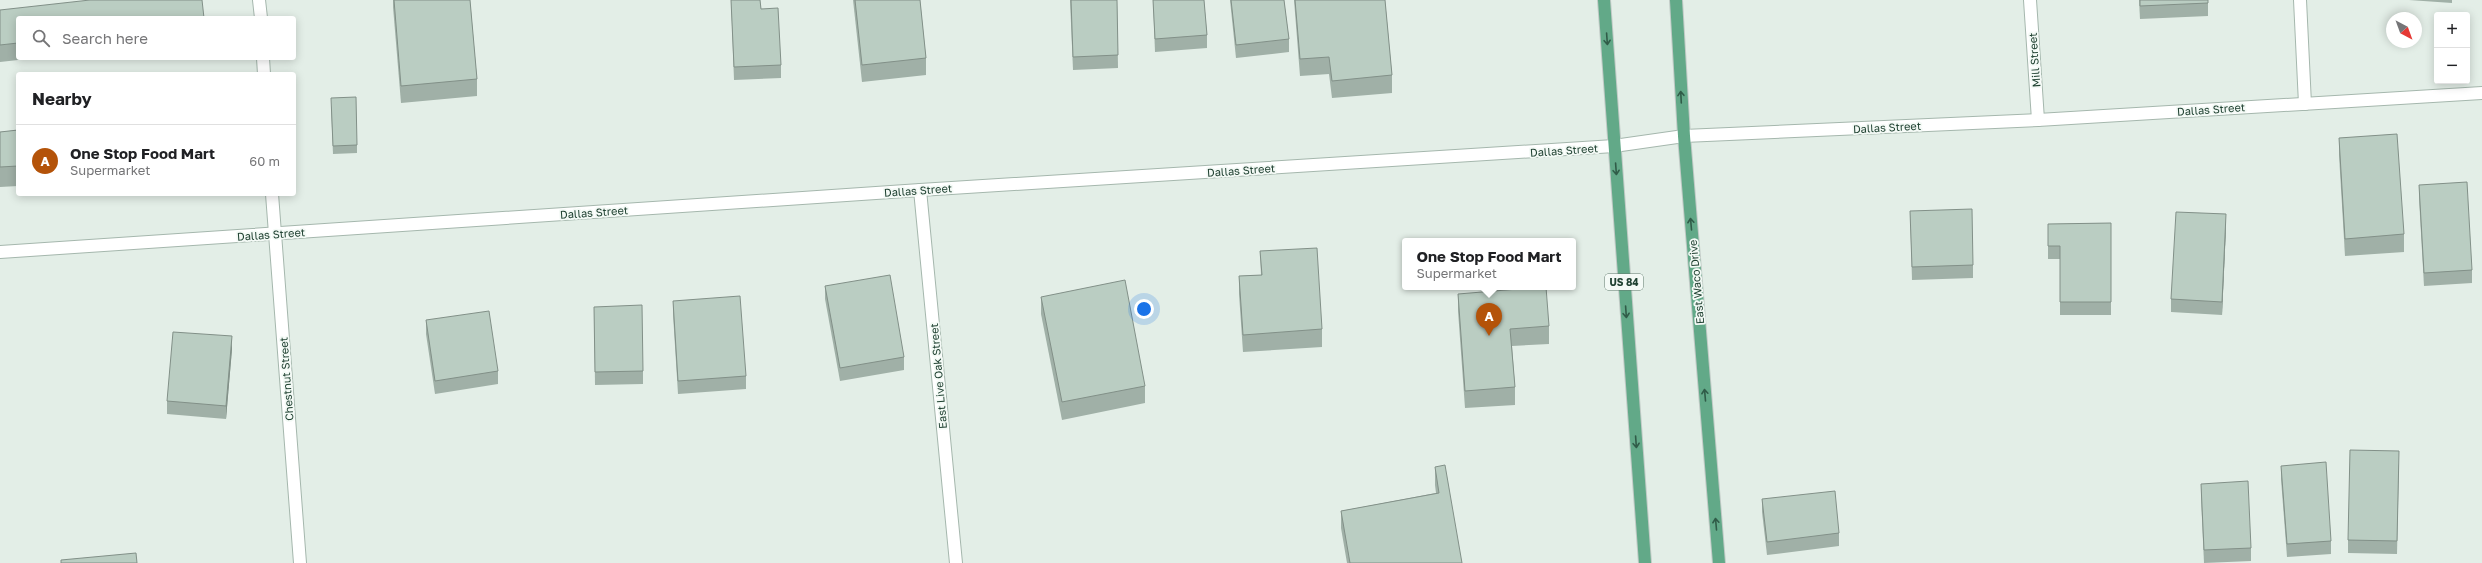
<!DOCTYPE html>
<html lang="en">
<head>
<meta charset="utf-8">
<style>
  :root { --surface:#fff; --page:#f6f6f6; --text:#202124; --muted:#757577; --line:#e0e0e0; --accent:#b45309 }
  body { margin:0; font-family:"Golos Text",sans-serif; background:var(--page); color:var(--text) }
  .controls { position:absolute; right:12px; top:12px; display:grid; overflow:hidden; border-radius:4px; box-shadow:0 2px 10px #0003 }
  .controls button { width:36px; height:36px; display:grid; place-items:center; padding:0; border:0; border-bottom:1px solid var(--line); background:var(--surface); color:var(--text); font:20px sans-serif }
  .compass { position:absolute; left:2386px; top:12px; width:36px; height:36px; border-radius:50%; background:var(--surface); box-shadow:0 2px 10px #0003; rotate:139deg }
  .you { position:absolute; left:1144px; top:309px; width:14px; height:14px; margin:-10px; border:3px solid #fff; border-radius:50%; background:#1a73e8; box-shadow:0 0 0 6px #1a73e833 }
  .badge { display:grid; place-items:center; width:26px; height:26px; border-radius:50%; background:var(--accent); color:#fff; font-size:13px; font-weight:700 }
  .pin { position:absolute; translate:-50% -33px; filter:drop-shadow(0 1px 2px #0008) }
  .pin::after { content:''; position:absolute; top:21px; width:14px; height:12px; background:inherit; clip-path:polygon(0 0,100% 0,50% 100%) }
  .popup { position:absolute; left:1402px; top:238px; width:174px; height:52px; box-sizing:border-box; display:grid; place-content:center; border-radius:4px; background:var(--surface); filter:drop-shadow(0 1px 3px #0005); font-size:13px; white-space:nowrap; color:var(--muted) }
  .popup b { font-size:15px; color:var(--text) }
  .popup::after { content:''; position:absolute; left:50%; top:100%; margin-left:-8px; border:8px solid transparent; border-top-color:var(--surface) }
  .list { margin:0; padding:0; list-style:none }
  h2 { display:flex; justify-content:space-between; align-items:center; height:52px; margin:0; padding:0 16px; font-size:17px }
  h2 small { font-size:13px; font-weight:400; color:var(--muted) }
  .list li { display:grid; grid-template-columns:26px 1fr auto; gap:12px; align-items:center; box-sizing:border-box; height:72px; padding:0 16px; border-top:1px solid var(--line) }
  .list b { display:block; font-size:15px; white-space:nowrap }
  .list p { margin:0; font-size:13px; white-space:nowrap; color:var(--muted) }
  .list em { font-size:13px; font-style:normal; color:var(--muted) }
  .icon { flex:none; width:22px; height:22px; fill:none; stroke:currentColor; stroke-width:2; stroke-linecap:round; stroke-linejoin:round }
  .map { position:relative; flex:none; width:2482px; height:563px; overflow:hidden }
  .search { position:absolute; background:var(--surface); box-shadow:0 2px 10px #0003; left:16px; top:16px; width:280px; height:44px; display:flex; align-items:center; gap:10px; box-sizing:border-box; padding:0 14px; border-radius:4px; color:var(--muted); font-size:15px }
  .panel { position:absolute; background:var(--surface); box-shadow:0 2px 10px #0003; left:16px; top:72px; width:280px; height:124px; border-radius:4px }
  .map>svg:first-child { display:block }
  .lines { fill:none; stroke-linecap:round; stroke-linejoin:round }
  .minor-casing { stroke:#a5b7ad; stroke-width:14 }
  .tertiary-casing { stroke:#a5b7ad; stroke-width:14 }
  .primary-casing { stroke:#c1cac6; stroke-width:14 }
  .minor { stroke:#fff; stroke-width:12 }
  .tertiary { stroke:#fff; stroke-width:12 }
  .primary { stroke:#62a988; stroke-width:12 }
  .wall { fill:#a0b0a7 }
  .shaded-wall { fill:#829088 }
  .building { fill:#bacdc2; stroke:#829088 }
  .oneway { stroke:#305c48 }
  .labels { text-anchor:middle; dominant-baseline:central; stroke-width:3.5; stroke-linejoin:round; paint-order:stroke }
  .shield { fill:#f4faf6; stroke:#60796d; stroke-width:1 }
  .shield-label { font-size:10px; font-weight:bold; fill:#204232 }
  .street-label { font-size:11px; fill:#204232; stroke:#f4faf6 }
</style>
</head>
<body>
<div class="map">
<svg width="2482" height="563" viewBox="0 0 2482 563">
  <rect width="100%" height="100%" fill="#e3eee7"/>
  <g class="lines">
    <!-- minor casing -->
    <g class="minor-casing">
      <g id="minor">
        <path d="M259,0L261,18"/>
        <path d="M2030,0L2038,120"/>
        <path d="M2300,0L2305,104"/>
        <path d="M263,58L264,74"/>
        <path d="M920,190L956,563"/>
        <path d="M272,194L300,563"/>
      </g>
    </g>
    <!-- tertiary casing -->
    <g class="tertiary-casing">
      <path id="tertiary" d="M0,252L920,190L1614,146L1684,136L2038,120L2482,93"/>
    </g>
    <!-- primary casing -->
    <g class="primary-casing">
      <g id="primary">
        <path d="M1604,0L1645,563"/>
        <path d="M1676,0L1684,136L1719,563"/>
      </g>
    </g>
    <!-- minor -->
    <use href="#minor" class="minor"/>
    <!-- tertiary -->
    <use href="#tertiary" class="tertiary"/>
    <!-- primary -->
    <use href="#primary" class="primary"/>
  </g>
  <!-- wall -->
  <g class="wall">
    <path d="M393,0H470L477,79V96L401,103L393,7Z"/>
    <path d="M731,0H760L761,9L781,65V78L734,80Z"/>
    <path d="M853,0H920L926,58V75L862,82Z"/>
    <path d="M1070,0H1117L1118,68L1073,70Z"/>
    <path d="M1153,0H1204L1207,35V48L1155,52Z"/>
    <path d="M1230,0H1284L1289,39V52L1236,58Z"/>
    <path d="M1294,0H1385L1392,75V93L1332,98L1329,74L1300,76Z"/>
    <path d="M2139,0H2208V16L2140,19Z"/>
    <path d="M2409,0H2452V3Z"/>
    <path d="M0,10L18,18V58H36L0,62Z"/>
    <path d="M331,106L357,145V153L333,154Z"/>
    <path d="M18,130V186L0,187V132Z"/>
    <path d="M2339,138L2404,234V252L2345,256L2339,155Z"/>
    <path d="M2419,185L2472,270V283L2424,286L2419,198Z"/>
    <path d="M1910,211L1973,265V278L1912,280Z"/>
    <path d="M2111,223V315H2060V259H2048V224Z"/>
    <path d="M2226,227L2222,315L2171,312V299Z"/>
    <path d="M1260,251L1322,329V347L1243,352L1239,294V276L1261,275Z"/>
    <path d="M825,286L904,357V370L840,381L825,299Z"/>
    <path d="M1458,294L1549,326V344L1512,346L1515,387V405L1465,408L1458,311Z"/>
    <path d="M1041,297L1145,386V403L1062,420L1041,314Z"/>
    <path d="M673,301L746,376V389L678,394L673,314Z"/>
    <path d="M594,307L643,371V384L595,385Z"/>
    <path d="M426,320L498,371V384L435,394L426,334Z"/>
    <path d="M232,349L226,419L167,414V401Z"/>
    <path d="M2399,464L2397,554L2348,553V540Z"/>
    <path d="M2281,466L2331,541V554L2287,557L2281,479Z"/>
    <path d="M1435,467L1462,563H1347L1341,528V511L1436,493L1435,485Z"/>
    <path d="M2201,484L2251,548V561L2204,563L2201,497Z"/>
    <path d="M1762,499L1839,533V546L1767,555L1762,512Z"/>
  </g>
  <!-- shaded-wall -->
  <g class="shaded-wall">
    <path d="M2226,214V227L2222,315V302Z"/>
    <path d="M232,336V349L226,419V406Z"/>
  </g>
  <!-- building -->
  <g class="building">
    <path d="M90,0H202L204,18H18V43L0,45V10Z"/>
    <path d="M394,0H470L477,79L401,86Z"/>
    <path d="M731,0H760L761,9L778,8L781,65L734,67Z"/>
    <path d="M855,0H920L926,58L862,65Z"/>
    <path d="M1071,0H1117L1118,55L1073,57Z"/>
    <path d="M1153,0H1204L1207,35L1155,39Z"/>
    <path d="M1231,0H1284L1289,39L1236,45Z"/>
    <path d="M1295,0H1385L1392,75L1332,81L1329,57L1300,59Z"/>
    <path d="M2140,0H2208V3L2140,6Z"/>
    <path d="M356,97L357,145L333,146L331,98Z"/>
    <path d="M18,130V166L0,167V132Z"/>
    <path d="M2397,134L2404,234L2345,239L2339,138Z"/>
    <path d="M2467,182L2472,270L2424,273L2419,185Z"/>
    <path d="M1972,209L1973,265L1912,267L1910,211Z"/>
    <path d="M2176,212L2226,214L2222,302L2171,299Z"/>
    <path d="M2111,223V302H2060V246H2048V224Z"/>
    <path d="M1317,248L1322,329L1243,335L1239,276L1262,275L1260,251Z"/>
    <path d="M890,275L904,357L840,368L825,286Z"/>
    <path d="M1125,280L1145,386L1062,402L1041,297Z"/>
    <path d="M1542,287H1546L1549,326L1510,329L1515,387L1465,391L1458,294Z"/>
    <path d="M740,296L746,376L678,381L673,301Z"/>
    <path d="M642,305L643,371L595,372L594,307Z"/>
    <path d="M489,311L498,371L435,381L426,320Z"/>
    <path d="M173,332L232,336L226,406L167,401Z"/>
    <path d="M2350,450L2399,451L2397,541L2348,540Z"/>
    <path d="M2326,462L2331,541L2287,544L2281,466Z"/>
    <path d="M1445,465L1462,563H1350L1341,511L1439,493L1435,467Z"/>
    <path d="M2248,481L2251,548L2204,550L2201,484Z"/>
    <path d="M1835,491L1839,533L1767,542L1762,499Z"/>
    <path d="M136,553L137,563H61V560Z"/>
  </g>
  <!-- one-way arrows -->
  <defs><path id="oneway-shaft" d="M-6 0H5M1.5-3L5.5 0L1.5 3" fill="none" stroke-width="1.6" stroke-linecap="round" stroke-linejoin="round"/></defs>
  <g class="oneway">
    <use href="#oneway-shaft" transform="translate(1607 39) rotate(86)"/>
    <use href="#oneway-shaft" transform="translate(1681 97) rotate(-93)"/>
    <use href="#oneway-shaft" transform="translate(1616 169) rotate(86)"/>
    <use href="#oneway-shaft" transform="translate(1691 224) rotate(-95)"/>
    <use href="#oneway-shaft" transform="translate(1626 312) rotate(86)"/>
    <use href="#oneway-shaft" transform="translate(1705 395) rotate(-95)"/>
    <use href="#oneway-shaft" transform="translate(1636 442) rotate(86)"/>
    <use href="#oneway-shaft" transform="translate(1716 524) rotate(-95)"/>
  </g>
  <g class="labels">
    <!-- shield labels -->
    <rect class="shield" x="1605" y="274" width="38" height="16" rx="3"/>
    <g class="shield-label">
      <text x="1624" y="282">US 84</text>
    </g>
    <!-- street labels -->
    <g class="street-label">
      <text transform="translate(2034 60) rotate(-94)">Mill Street</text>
      <text transform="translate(2211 109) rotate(-4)">Dallas Street</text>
      <text transform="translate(1887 127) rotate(-3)">Dallas Street</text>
      <text transform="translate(1564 150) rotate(-4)">Dallas Street</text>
      <text transform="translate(1241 170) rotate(-4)">Dallas Street</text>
      <text transform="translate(918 190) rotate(-4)">Dallas Street</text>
      <text transform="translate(594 212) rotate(-4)">Dallas Street</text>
      <text transform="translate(271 234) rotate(-4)">Dallas Street</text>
      <text transform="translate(1696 282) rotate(-95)">East Waco Drive</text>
      <text transform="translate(938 376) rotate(-95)">East Live Oak Street</text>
      <text transform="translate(286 379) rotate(-94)">Chestnut Street</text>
    </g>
  </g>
</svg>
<div class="controls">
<button>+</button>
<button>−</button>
</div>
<svg class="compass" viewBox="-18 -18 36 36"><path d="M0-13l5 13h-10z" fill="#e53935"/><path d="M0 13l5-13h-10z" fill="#757577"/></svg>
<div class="you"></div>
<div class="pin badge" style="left:1489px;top:336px">A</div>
<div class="popup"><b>One Stop Food Mart</b>Supermarket</div>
<div class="search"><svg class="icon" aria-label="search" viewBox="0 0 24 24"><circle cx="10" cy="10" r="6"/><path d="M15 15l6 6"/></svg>Search here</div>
<section class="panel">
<h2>Nearby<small></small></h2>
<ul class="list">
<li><span class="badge">A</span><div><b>One Stop Food Mart</b><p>Supermarket</p></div><em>60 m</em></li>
</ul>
</section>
</div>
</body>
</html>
